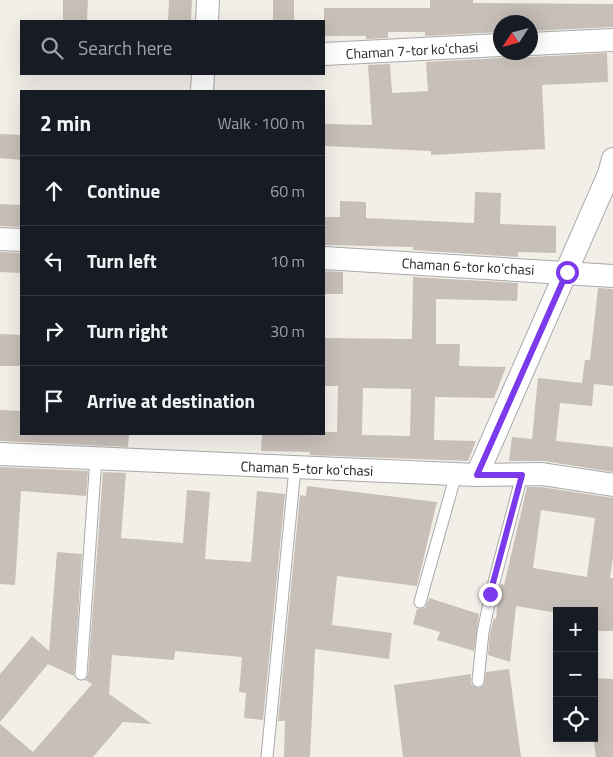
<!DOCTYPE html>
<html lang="en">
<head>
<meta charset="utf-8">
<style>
  :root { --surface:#171b24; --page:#20242c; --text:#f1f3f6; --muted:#9ea1a6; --line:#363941 }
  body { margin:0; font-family:"Titillium Web",sans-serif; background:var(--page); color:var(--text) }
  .controls { position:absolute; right:15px; bottom:15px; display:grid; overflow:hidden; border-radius:0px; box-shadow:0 5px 20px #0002 }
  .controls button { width:45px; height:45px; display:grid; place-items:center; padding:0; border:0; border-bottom:1px solid var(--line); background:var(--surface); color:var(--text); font:25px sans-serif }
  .compass { position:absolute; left:493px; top:15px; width:45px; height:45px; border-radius:50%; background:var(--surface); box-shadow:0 5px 20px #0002; rotate:234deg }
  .stop { position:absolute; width:15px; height:15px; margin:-11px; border:4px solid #7c3aed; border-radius:50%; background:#fff }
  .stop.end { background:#7c3aed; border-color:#fff; box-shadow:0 1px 5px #0008 }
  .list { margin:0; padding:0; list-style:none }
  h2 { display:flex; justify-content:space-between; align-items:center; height:65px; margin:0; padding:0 20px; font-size:21px }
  h2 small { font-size:16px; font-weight:400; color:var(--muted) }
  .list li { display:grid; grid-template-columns:32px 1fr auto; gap:15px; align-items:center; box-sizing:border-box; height:70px; padding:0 20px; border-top:1px solid var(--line) }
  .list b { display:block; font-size:19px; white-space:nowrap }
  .list em { font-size:16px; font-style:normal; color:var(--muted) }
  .icon { flex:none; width:28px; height:28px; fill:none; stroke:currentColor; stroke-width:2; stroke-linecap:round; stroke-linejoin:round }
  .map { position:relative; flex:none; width:613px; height:757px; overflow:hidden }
  .search { position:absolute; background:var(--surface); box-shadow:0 5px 20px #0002; left:20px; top:20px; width:305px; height:55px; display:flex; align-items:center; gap:12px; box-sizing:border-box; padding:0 18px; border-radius:0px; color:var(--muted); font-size:19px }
  .panel { position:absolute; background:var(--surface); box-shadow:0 5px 20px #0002; left:20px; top:90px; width:305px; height:345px; border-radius:0px }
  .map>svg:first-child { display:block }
  .building { fill:#c7bfb8; fill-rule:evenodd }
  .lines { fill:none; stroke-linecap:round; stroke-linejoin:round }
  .lane-casing { stroke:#a9a9a9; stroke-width:13 }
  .street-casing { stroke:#a9a9a9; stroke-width:24 }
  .lane { stroke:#fff; stroke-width:11 }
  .street { stroke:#fff; stroke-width:22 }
  .route { stroke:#7c3aed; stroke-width:6 }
  .labels { text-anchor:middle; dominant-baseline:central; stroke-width:5; stroke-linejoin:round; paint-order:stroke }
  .street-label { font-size:14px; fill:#222; stroke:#fff }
</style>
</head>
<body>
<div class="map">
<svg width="613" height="757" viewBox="0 0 613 757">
  <rect width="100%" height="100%" fill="#f2efe9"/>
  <!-- building -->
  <g class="building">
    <path d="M63,0H88L87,21H63Z"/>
    <path d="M169,0H192L191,21H168Z"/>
    <rect x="273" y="0" width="21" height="21"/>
    <path d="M430,0H473V3L613,4V27L530,31V22H500V32L425,36V32H388V38L366,39V36H324V8H430Z"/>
    <path d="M510,52H520L524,56L531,57L607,53L608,82L542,85L545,149L431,155V151L324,146V124L372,125L368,65L390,64L392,93L428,91L426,62L501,58L507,56Z"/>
    <path d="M0,134L21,135V160L0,158Z"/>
    <path d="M475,192L501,193L500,224L556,226V253L518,252V257L413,250V247L324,245V217H340V201L366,202V218L474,223Z"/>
    <path d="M0,204L21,205V227L0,226Z"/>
    <path d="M0,252L21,253V273L0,272Z"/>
    <path d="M324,271L343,272V294H324Z"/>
    <path d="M413,277L518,283L517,301L436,299V344H460L459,366L506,367L494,398L435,397L434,440L476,441L468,461L310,455V452L261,451L262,434H324V432H337L338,386H324V338L412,339ZM363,388L411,389L410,436L362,435Z"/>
    <path d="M598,288L613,289V386L594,384L592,406L560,403L556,441L613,447V472L544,461H509L512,437L532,439L538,378L582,383L585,360H590Z"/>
    <path d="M0,334L21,335V366H0Z"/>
    <path d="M0,410L21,411V434H129L128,447L0,441Z"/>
    <path d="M0,467L88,471L86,496L21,491L15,585L0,584Z"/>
    <path d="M103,472L126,473L121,538L183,543L187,490L210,492L205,559L251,562L257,491L285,494L263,720L244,718L246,693L239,692L242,657L175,651L174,660L112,655L109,694L152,724L123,722L93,757H0V724L33,752L92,684L85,680L88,675Z"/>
    <path d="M307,486L437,502L417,586L337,576L332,625L392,633L389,659L315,649L310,757H284L285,721H278L300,495L306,496Z"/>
    <path d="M527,487H541L613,498V557L610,578H613V631H594V611H557V613L516,606L510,662L488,655L490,633L494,618L496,619L498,596L501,584L504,585ZM541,510L595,518L587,577L533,568Z"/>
    <path d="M57,552L82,554L74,676L48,664L0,722V674L32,636L49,651Z"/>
    <path d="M429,598L479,614L474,651L437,640L440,632L413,624L417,609L425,608Z"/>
    <path d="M509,669L521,757H403L394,685L471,674V684L478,688L484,685L486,672Z"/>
    <path d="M594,678L613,679V757H596L594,745Z"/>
  </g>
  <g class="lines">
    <!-- lane casing -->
    <g class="lane-casing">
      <g id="lane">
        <path d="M420,602L456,474"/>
        <path d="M81,674L96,458"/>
        <path d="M478,681L483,632L491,594L522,475"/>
        <path d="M267,757L295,468"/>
      </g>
    </g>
    <!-- street casing -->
    <g class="street-casing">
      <g id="street">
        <path d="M207,21L208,0"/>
        <path d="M530,44L613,40"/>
        <path d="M324,54L500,45"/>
        <path d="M202,91L203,74"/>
        <path d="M0,239L21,240"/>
        <path d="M324,258L613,276"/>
        <path d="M0,454L477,475L542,474L613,485"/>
        <path d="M477,475L609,174L613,159"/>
      </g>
    </g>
    <!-- lane -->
    <use href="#lane" class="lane"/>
    <!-- street -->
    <use href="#street" class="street"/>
  </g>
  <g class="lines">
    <!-- route -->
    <path class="route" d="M490,594L522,475H477L567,272"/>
  </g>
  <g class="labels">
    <!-- street labels -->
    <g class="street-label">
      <text transform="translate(412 50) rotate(-3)">Chaman 7-tor koʻchasi</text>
      <text transform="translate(468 266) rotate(3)">Chaman 6-tor koʻchasi</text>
      <text transform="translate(307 468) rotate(2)">Chaman 5-tor koʻchasi</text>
    </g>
  </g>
</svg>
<div class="controls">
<button>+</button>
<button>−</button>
<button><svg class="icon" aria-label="locate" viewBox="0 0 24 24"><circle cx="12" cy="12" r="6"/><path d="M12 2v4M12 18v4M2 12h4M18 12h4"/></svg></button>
</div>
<svg class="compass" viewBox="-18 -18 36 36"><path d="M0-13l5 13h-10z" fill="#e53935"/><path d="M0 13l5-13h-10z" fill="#9ea1a6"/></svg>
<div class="stop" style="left:567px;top:272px"></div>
<div class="stop end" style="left:490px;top:594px"></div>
<div class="search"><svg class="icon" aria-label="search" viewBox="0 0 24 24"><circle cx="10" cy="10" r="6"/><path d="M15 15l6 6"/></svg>Search here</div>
<section class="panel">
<h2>2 min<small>Walk · 100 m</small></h2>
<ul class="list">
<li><svg class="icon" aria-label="ahead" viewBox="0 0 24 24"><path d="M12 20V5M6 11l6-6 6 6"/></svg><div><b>Continue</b></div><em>60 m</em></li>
<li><svg class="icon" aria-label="left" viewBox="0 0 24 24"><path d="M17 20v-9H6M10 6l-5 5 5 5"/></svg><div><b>Turn left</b></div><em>10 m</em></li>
<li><svg class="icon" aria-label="right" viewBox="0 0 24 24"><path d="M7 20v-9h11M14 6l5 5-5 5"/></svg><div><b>Turn right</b></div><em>30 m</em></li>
<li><svg class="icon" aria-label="arrive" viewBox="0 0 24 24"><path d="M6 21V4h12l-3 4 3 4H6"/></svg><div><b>Arrive at destination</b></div></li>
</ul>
</section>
</div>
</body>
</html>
